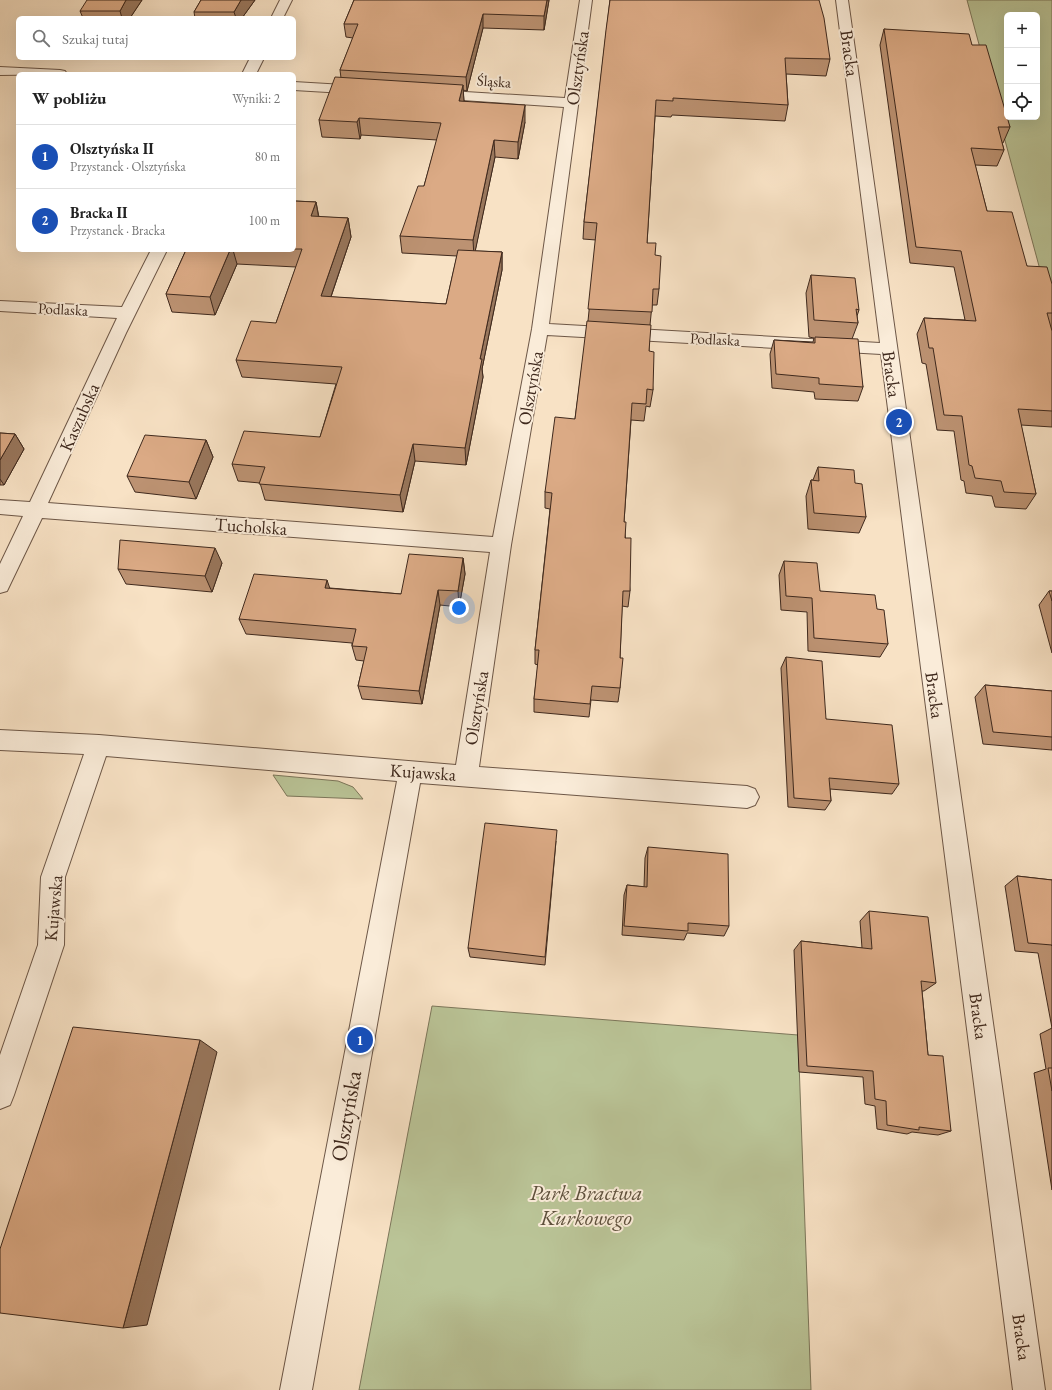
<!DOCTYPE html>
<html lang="pl">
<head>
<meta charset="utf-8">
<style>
  :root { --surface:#fff; --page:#f6f6f6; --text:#222; --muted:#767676; --line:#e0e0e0; --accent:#8f2418 }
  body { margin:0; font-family:"EB Garamond",serif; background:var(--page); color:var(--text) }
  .controls { position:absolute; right:12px; top:12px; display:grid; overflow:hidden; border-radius:6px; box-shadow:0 4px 16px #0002 }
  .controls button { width:36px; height:36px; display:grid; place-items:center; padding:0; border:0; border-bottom:1px solid var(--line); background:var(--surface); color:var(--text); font:20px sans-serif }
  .you { position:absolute; left:459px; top:608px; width:14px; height:14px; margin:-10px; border:3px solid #fff; border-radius:50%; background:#1a73e8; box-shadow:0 0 0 6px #1a73e833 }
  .badge { display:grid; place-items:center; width:26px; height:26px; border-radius:50%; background:var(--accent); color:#fff; font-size:13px; font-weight:700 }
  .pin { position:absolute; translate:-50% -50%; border:2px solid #fff; box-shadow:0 1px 4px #0006 }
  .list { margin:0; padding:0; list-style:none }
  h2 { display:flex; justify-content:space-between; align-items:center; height:52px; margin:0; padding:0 16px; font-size:17px }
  h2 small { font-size:13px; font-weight:400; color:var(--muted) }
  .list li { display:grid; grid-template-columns:26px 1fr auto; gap:12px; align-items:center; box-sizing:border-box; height:64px; padding:0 16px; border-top:1px solid var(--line) }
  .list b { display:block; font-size:15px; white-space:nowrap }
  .list p { margin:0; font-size:13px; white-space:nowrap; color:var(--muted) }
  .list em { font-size:13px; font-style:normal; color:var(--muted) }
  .icon { flex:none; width:22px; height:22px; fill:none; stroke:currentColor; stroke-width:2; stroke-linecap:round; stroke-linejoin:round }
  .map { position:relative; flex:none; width:1052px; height:1390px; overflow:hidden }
  .search { position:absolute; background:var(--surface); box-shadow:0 4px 16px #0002; left:16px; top:16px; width:280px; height:44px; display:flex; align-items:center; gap:10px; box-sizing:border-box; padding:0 14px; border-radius:6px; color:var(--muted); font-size:15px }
  .panel { position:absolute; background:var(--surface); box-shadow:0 4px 16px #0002; left:16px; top:72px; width:280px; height:180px; border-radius:6px }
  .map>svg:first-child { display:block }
  .green { fill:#bac497; stroke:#7c765a; fill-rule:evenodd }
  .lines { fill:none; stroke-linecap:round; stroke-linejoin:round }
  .minor-casing { stroke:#6d5747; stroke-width:2 }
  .minor { fill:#faecd9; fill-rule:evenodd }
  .wall { fill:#bc9272; stroke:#3f291d }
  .shaded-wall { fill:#99775d; stroke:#3f291d }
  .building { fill:#dbaa85; stroke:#3f291d }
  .labels { text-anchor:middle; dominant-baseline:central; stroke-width:4; stroke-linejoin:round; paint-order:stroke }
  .far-street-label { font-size:15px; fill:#3f291d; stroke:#faecd9 }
  .street-label { font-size:18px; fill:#3f291d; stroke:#faecd9 }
  .near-street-label { font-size:22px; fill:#3f291d; stroke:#faecd9 }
  .near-park-label { font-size:22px; font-style:italic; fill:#5e503c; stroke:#faecd9 }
</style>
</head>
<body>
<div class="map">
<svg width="1052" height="1390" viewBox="0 0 1052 1390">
  <rect width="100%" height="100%" fill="#f8e2c5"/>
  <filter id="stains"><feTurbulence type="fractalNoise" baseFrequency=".005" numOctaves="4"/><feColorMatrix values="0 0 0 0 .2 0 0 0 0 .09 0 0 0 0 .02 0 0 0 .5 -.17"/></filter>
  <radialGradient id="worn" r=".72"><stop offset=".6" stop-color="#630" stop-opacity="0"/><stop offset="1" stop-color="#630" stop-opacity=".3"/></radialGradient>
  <!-- green -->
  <g class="green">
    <path d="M967,0H1052V314ZM1007,15H1037V117H1007Z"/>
    <path d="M273,775L338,781L353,787L363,799L287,796Z"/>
    <path d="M432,1006L798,1035L811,1390H359Z"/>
  </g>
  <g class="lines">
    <!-- minor casing -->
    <g class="minor-casing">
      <g id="minor">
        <path d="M280,0H292L283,18H271Z"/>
        <path d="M580,0H592L549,324L880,343L836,0H848L1045,1390H1013L881,354L547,335L511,545L479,767L747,786L755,789L759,797L755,805L747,808L420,783L312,1390H280L397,781L106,756L65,877L64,945L14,1095L10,1105L0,1109V1055L38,945L41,877L84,754L0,750V730L99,735L456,765L490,552L42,518L7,591L0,593V564L23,516L0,514V500L30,502L117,318L0,311V301L122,307L151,250H167L126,333L48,503L493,537L532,329L564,107L433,98L428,97L426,94L428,91L433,90L565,98Z"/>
        <path d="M250,58H264L256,74H242Z"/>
        <path d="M0,67L60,70L65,71L67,74L0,75Z"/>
        <path d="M294,82L361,86L366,87L368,90L366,93L361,94L294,90Z"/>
      </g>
    </g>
    <!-- minor -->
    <use href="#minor" class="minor"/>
  </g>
  <!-- wall -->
  <g class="wall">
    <path d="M142,0L130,18H83L80,11Z"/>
    <path d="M201,0H255L242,18H195L194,12Z"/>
    <path d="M354,0H549L544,30L483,28L467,91L463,90L464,101L525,122L518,159L495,157L475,251L502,252V270L482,369L483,377L466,465L415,461L403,512L265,500L260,483L238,481L232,464L320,437L336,384L242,377L236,360L276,323L296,267L237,264L215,315L172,312L166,294L186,250H294V201L316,202L319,217L348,218L351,237L331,297L446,304L457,256L402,253L400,236L424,186L437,140L361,135L360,139L322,137L319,120L341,78L340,70L353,38L346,37L344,24Z"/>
    <path d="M610,0L830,59L826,76L786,74L788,105L785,121L672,115L671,117L655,116L647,243L655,255L659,289L657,305H652L650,325L649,351L653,390L650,407L646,406L644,421L631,420L624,522L630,591L628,607L622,606L620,658V688L618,702L591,700L589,717L534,712V699L538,665L535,664V650L550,509L545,508V492L575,419L588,321L596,240L583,239L584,222Z"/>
    <path d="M884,29L972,45L1010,127L1003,143H1002L1004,150L997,166L975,165L987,211L1027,266L1052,284V329H1051L1052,331V427L1021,425L1036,494L1026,509L995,507L992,496L966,493L964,481L961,480L954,431L937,430L926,364L922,363L917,334L924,318L965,320L954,267L910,263L880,45Z"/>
    <path d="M811,275L859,310L857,316L858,323L852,339L863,387L858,401L815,399L814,392L772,388L770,354L774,340L813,342L814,338L809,337L806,293Z"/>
    <path d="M0,433L15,434L24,449L4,485H0Z"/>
    <path d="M206,440L213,457L196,499L135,492L127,476Z"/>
    <path d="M818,467L855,483L866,517L859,533L808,529L806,496L811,480H813Z"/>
    <path d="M463,558L465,574L459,607L440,605L422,704L362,699L358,686L364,661L356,660L352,646V643L246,634L239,619L330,588L401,594Z"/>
    <path d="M784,561L820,591L877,609L888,644L880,657L808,651L807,612L781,610L779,575Z"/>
    <path d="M222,563L212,592L126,584L118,569Z"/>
    <path d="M1049,591H1052V653L1039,605Z"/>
    <path d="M786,657L826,719L899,784L892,794L830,789L831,801L825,810L788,807L781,668Z"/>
    <path d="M985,685L1052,691V750L983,744L975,697Z"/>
    <path d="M556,841L545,965L470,957L468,948Z"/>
    <path d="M648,847L729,926L724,936L687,933L684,940L622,935L624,895L627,885L644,887L645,858Z"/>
    <path d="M1017,876L1052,880V1190L1034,1073L1046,1069L1040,1034L1052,1028L1038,953L1015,951L1005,886Z"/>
    <path d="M869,911L936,983L924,991H922L928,1055L951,1131L938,1135L912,1132L907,1134L877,1129L875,1106L865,1104L863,1077L799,1072L794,950L801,941L862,948L860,921Z"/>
  </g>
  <!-- shaded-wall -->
  <g class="shaded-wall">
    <path d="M126,0H142L130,18H122L120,11Z"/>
    <path d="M241,0H255L242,18H236L234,12Z"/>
    <path d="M547,0H549L544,30V16Z"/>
    <path d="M483,14V28L467,91L466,77Z"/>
    <path d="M463,85L464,102L459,101Z"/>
    <path d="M525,105V122L518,159V142Z"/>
    <path d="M359,118L361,135L360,139L357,122Z"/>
    <path d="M494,140L495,157L474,257L473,240Z"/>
    <path d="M316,202L319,220L311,216Z"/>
    <path d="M348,218L351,237L325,314L321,296Z"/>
    <path d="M230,250H233L237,264L215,315L210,297Z"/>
    <path d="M502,252V270L482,369L483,377L466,465L465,448L480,359Z"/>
    <path d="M15,434L24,449L4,485L0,479V460Z"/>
    <path d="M206,440L213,457L196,499L189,482Z"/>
    <path d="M413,444L415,461L403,512L400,495Z"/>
    <path d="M215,548L222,563L212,592L205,576Z"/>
    <path d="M463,558L465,574L459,607L458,591Z"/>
    <path d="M327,580L332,595L325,588Z"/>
    <path d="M438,590L440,605L422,704L419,691Z"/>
    <path d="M200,1040L217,1052L147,1325L123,1328Z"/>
  </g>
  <!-- building -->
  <g class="building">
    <path d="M87,0H126L120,11H80Z"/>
    <path d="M201,0H241L234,12H194Z"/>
    <path d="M354,0H547L544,16L483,14L466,77L340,70L358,24H344Z"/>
    <path d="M610,0H819L824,18L830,59L785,58L788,105L673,98V101L656,100L647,243H656L655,255L661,256L659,289H653L652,312L588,309L597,223L584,222L606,30Z"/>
    <path d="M884,29L969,34L972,45H986L1010,127H998L1004,150L971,148L987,211L1012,212L1027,266L1047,267L1052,284V313H1047L1052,331V411L1018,409L1036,494L1004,492L1001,481L975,478L972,466L969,465L962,416L944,415L933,348H929L924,318L976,321L961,251L916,247Z"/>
    <path d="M335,77L463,85L459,101L525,105L518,142L494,140L473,240L400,236L418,186H424L441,123L359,118L357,122L319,120Z"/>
    <path d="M294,201L316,202L311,216L348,218L321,296L446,304L458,250L502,252L480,359H482L465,448L413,444L400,495L259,484L265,467L232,464L244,431L320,437L342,367L236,360L251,321L276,323L302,249H294Z"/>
    <path d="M186,250H230L210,297L166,294Z"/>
    <path d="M811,275L855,278L859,310L856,309L858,323L814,320Z"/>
    <path d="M587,321L651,325L649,351L654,352L653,390L647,389L646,404L632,403L624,522H626L625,538H631L630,591H623L620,658H623L620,688L592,686L590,704L534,699L539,650H535L552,493L545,492L555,417L575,419Z"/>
    <path d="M815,337L858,339L863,387L819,384V378L776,374L774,340L815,343Z"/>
    <path d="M0,433L15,434L0,460Z"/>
    <path d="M145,435L206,440L189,482L127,476Z"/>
    <path d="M818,467L854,470L855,483L862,484L866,517L814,513L811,480L819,481Z"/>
    <path d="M120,540L215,548L205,576L118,569Z"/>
    <path d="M409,554L463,558L458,591L438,590L419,691L358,686L367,647L352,646L356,629L239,619L254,574L327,580L325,588L401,594Z"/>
    <path d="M784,561L817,563L820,591L875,595L877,609L884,610L888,644L814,638L812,598L786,596Z"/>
    <path d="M1049,591H1052V601Z"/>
    <path d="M786,657L822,661L826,719L892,725L899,784L829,778L831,801L794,798Z"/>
    <path d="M985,685L1052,691V737L993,732Z"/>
    <path d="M485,823L557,830L545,957L468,948Z"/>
    <path d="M648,847L728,854L729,926L688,923V931L624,926L627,885L647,887Z"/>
    <path d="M1017,876L1052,880V946V945L1028,943Z"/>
    <path d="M869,911L928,917L936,983L921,981L928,1055L943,1056L951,1131L919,1127V1130L887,1125L886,1101L875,1099L873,1071L807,1066L801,941L872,949Z"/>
    <path d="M73,1027L200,1040L123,1328L0,1313V1249Z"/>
    <path d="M1048,1068H1052V1091Z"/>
  </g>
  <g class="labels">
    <!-- far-street labels -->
    <g class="far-street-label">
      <text transform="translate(494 81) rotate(4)">Śląska</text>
      <text transform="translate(63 309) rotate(3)">Podlaska</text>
      <text transform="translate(715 339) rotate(3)">Podlaska</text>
    </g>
    <!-- street labels -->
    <g class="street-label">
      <text transform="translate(850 53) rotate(82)">Bracka</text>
      <text transform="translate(577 68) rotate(-82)">Olsztyńska</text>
      <text transform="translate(892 374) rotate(82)">Bracka</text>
      <text transform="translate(530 388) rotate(-80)">Olsztyńska</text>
      <text transform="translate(79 417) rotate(-66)">Kaszubska</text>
      <text transform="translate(251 526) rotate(4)">Tucholska</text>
      <text transform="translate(935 695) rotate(82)">Bracka</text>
      <text transform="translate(476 708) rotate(-81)">Olsztyńska</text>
      <text transform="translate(423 772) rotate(4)">Kujawska</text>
      <text transform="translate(53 908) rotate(-85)">Kujawska</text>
      <text transform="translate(979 1016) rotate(82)">Bracka</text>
      <text transform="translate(1022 1337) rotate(82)">Bracka</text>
    </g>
    <!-- near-street labels -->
    <g class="near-street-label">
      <text transform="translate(346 1116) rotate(-80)">Olsztyńska</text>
    </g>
    <!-- near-park labels -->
    <g class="near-park-label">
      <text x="586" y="1192">Park Bractwa<tspan x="586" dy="25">Kurkowego</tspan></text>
    </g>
  </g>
  <rect width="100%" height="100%" filter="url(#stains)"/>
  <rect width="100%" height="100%" fill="url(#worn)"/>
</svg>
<div class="controls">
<button>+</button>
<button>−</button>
<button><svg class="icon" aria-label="locate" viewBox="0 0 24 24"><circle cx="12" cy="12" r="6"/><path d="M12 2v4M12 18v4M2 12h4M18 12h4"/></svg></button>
</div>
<div class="you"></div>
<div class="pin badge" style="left:360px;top:1040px;background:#1a4fb4">1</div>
<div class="pin badge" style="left:899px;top:422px;background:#1a4fb4">2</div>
<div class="search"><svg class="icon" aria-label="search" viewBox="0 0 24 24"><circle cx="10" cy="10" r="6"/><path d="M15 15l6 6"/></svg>Szukaj tutaj</div>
<section class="panel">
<h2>W pobliżu<small>Wyniki: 2</small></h2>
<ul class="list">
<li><span class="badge" style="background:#1a4fb4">1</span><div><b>Olsztyńska II</b><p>Przystanek · Olsztyńska</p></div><em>80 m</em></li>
<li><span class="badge" style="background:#1a4fb4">2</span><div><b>Bracka II</b><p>Przystanek · Bracka</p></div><em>100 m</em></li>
</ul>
</section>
</div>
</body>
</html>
